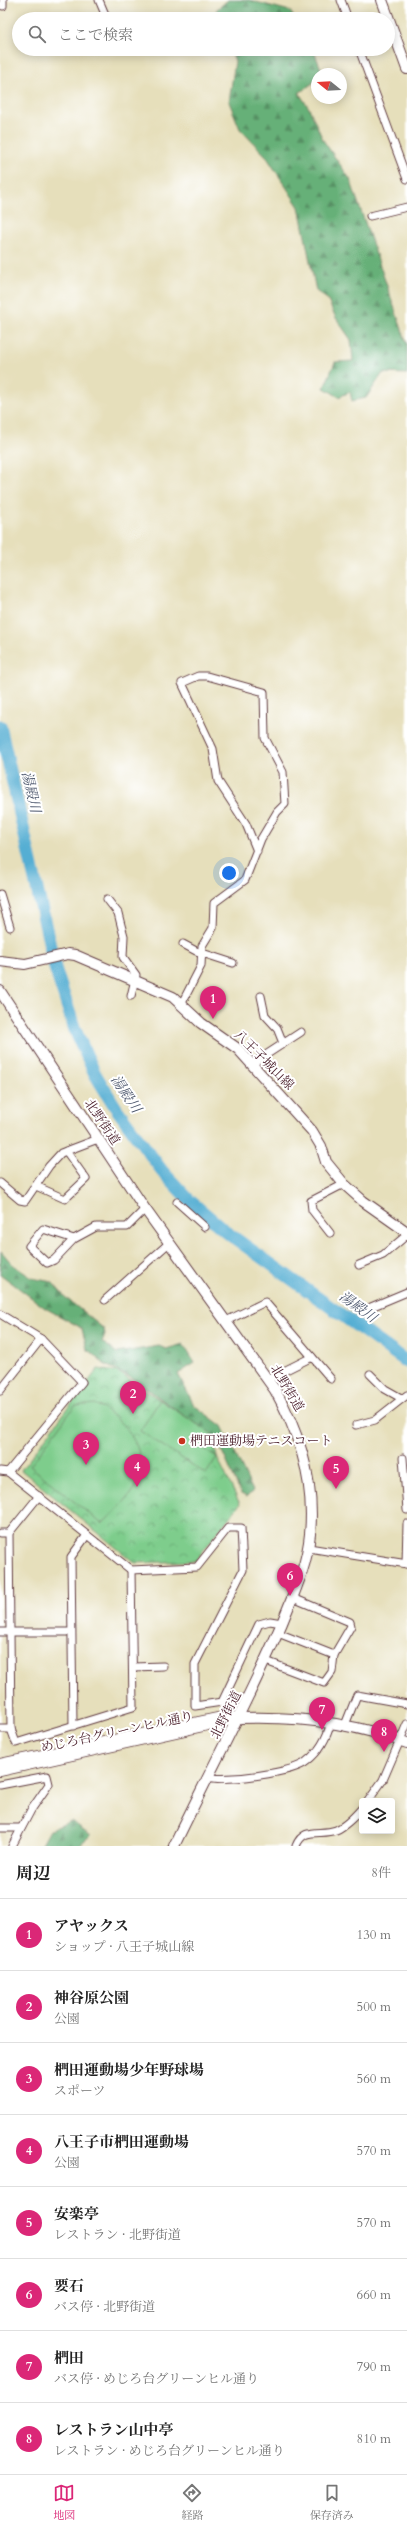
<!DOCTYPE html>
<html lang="ja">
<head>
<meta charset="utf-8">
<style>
  :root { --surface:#fff; --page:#f2f2f2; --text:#222; --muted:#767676; --line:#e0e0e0; --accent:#db2777 }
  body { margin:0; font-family:Cardo,"Noto Serif JP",serif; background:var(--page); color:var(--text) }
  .controls { position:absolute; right:12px; bottom:12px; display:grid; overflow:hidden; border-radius:4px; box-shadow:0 2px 10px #0003 }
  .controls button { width:36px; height:36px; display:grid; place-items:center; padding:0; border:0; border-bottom:1px solid var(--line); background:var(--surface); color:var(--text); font:20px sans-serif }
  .compass { position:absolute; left:311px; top:68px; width:36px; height:36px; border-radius:50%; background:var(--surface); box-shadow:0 2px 10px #0003; rotate:288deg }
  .you { position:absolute; left:229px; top:873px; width:14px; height:14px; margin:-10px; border:3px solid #fff; border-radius:50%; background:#1a73e8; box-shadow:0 0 0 6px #1a73e833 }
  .badge { display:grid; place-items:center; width:26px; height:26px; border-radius:50%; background:var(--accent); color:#fff; font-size:13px; font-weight:700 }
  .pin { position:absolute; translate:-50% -33px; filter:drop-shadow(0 1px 2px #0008) }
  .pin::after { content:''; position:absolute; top:21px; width:14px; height:12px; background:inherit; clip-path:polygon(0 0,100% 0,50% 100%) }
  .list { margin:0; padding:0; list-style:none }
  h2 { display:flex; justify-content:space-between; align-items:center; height:52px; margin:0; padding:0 16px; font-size:17px }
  h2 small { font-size:13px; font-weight:400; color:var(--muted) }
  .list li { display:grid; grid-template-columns:26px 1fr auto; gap:12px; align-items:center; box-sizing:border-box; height:72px; padding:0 16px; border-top:1px solid var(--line) }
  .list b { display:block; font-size:15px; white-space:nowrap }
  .list p { margin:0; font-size:13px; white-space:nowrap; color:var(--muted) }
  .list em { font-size:13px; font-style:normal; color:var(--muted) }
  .icon { flex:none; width:22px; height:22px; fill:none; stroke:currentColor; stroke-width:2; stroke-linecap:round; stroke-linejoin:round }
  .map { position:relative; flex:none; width:407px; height:1846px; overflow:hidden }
  .search { position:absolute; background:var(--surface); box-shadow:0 2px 10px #0003; left:12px; right:12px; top:12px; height:44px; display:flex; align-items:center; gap:10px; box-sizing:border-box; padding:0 14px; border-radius:22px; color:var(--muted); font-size:15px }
  .sheet { height:628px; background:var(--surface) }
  nav { display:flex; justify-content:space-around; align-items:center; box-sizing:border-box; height:56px; border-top:1px solid var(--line); background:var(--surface); font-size:11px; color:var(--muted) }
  nav a { display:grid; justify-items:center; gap:2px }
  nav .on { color:var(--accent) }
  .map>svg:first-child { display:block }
  .forest { fill:url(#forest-firs); stroke:#586852 }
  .park { fill:url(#park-crowns); stroke:#64765c }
  .pitch { fill:#7ecd8c; stroke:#64765c }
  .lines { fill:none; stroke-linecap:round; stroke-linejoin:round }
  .river { stroke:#55aed3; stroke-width:13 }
  .street-casing { stroke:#613c41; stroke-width:9 }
  .secondary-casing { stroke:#613c41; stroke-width:12 }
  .street { stroke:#fff; stroke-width:7 }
  .secondary { stroke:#fff; stroke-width:10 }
  .poi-dot { fill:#c8321e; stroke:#fff; stroke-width:1.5 }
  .labels { text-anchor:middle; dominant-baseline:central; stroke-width:4; stroke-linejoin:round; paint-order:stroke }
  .street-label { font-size:13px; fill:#4a1f2b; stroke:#fff }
  .poi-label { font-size:13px; fill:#4a1f2b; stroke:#fff; text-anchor:start }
  .water-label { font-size:14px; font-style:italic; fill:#4e586e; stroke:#fff }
</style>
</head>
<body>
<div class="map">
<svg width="407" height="1846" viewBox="0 0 407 1846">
  <defs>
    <pattern id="forest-firs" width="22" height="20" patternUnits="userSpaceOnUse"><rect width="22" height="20" fill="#66b078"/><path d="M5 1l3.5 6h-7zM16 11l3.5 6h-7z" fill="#568f63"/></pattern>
    <pattern id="park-crowns" width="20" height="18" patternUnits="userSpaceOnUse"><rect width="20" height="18" fill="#7ecd8c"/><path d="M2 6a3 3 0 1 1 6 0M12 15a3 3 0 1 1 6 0" fill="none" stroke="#69a673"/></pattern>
  </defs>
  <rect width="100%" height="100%" fill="#fff"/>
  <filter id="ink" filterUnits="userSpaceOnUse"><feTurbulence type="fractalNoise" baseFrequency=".025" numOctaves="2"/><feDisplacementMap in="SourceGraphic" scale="8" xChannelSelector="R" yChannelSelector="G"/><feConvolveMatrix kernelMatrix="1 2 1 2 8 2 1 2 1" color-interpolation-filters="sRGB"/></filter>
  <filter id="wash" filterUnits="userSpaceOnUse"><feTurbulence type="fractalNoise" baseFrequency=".012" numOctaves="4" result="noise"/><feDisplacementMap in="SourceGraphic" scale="16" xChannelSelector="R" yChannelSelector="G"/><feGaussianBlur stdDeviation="0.9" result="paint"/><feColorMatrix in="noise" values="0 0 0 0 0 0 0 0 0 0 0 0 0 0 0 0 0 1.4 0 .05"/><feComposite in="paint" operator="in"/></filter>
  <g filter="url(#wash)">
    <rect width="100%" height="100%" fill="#e6dfbb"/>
    <!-- forest -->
    <g class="forest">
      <path d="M228,0H249L290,11L295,19H220L216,10Z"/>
      <path d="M230,49H313L323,74H317V80L299,93L309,108L323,140L350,179L407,344V374L383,373L366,398L352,401L350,392L339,397L324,388L335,362L353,361L351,340L336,318L327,299L316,291L299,207L266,156L240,129L229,102L235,61Z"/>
      <path d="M1,1251L13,1265L32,1278L52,1282L65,1297L104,1329L105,1334L102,1342L117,1353L159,1346L166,1349L183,1344L195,1363L178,1374L194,1405L222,1426L253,1491L247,1497L241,1494L217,1440L135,1380L104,1364L87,1349L82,1329L78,1326L45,1308L0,1274Z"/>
      <path d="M71,1821L91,1835L78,1846H41L50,1830Z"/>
    </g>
    <!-- park -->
    <path class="park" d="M98,1369L118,1372L212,1434L217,1457L240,1504L195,1561L135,1563L21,1470Z"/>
    <!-- pitch -->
    <g class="pitch">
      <path d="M160,1400L212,1434L203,1448L217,1457L206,1474L140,1431Z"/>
      <path d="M95,1404C128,1422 155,1456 131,1493C123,1505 112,1514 102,1524L30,1466L75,1406Z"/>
    </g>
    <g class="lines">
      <!-- river -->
      <path class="river" d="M0,726L55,968L75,1030L95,1074L116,1108L163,1172L190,1201L229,1234L407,1362"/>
    </g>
  </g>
  <g filter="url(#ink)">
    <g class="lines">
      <!-- street casing -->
      <g class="street-casing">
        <g id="street">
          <path d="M3,0V6"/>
          <path d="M99,0L107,19"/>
          <path d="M341,0L348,19"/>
          <path d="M359,49L407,179"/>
          <path d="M370,216L407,207"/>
          <path d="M0,894L10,927"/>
          <path d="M107,899L118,913L121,925L124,936L123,957L136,975L131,996"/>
          <path d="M183,944L196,951L233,963"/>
          <path d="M261,996L265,1015L277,1028L283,1043"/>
          <path d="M182,1003L201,966L202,946L213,928L214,903L245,880L261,839L277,812L285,804L283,772L265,738L264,692L207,676H198L182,683L213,749L218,781L246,824L257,851"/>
          <path d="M252,1064L301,1032"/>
          <path d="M0,1183L20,1200L25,1201L49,1166L61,1153L98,1139"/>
          <path d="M36,1186L65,1199L86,1179L66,1151"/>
          <path d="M177,1202L205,1227"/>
          <path d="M330,1233L312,1210L311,1201L344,1184"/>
          <path d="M74,1239L54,1260L47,1263L29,1246L43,1229L74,1239L96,1227H127L145,1209"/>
          <path d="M359,1265L383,1255L407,1235"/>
          <path d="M105,1300L169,1243"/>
          <path d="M371,1307L407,1292"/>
          <path d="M0,1314L41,1339L82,1382L8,1472L0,1471"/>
          <path d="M226,1321L265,1302L331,1379"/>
          <path d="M370,1374L385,1389L401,1398"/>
          <path d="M268,1379L312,1357"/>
          <path d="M0,1391L41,1339"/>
          <path d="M356,1425L375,1420L407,1395"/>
          <path d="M403,1458L407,1510"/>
          <path d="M8,1472L131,1570L197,1567L228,1528H241L243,1570L195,1664V1706L222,1702L259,1624L270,1621L282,1623"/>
          <path d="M39,1496L9,1533L11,1729L16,1743L133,1707L131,1570"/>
          <path d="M0,1533H9"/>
          <path d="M309,1548L407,1564"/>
          <path d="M406,1564L407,1524"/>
          <path d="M293,1598L350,1622L351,1626L334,1655"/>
          <path d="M0,1632H71"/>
          <path d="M266,1661L324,1683L332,1672L334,1655L278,1633"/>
          <path d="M133,1667L163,1666"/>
          <path d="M345,1725L357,1695L407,1704"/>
          <path d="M73,1726L71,1557L87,1535"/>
          <path d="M0,1729H11"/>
          <path d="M207,1777C224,1782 294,1773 307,1761C320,1751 327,1738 331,1722"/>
          <path d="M0,1785L47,1776L49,1784L31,1810L12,1846"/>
          <path d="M368,1801L383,1780L407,1724"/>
          <path d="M0,1828H21"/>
          <path d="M296,1846C304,1826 320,1836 336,1830C346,1826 355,1816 362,1808"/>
        </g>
      </g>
      <!-- secondary casing -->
      <g class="secondary-casing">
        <g id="secondary">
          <path d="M382,0L407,69"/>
          <path d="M0,961L25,964L68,954L75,955L173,997L201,1023L238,1049L312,1131L321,1146L326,1162L344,1184L363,1201L407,1232"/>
          <path d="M0,991L145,1209L275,1390C300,1434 315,1482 310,1534C307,1566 294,1593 282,1623C249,1699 210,1771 174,1846"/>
          <path d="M0,1764L227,1716L239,1718C297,1716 352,1722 407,1743"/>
          <path d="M0,1771L239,1718"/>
        </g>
      </g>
      <!-- street -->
      <use href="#street" class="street"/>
      <!-- secondary -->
      <use href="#secondary" class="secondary"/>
    </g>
  </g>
  <!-- markers -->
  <circle class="poi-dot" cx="182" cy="1441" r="4"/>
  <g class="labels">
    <!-- street labels -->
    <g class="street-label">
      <text transform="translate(264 1060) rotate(45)">八王子城山線</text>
      <text transform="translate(102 1122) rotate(56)">北野街道</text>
      <text transform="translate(287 1388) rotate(59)">北野街道</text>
      <text transform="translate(226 1715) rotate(-63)">北野街道</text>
      <text transform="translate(117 1732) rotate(-12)">めじろ台グリーンヒル通り</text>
    </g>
    <!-- poi labels -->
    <g class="poi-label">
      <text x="190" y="1441">椚田運動場テニスコート</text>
    </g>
    <!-- water labels -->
    <g class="water-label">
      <text transform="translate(31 792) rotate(77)">湯殿川</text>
      <text transform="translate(126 1094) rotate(56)">湯殿川</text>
      <text transform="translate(358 1307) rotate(36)">湯殿川</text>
    </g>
  </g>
</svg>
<div class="controls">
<button><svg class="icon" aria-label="layers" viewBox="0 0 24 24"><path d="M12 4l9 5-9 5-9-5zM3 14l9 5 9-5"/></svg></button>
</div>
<svg class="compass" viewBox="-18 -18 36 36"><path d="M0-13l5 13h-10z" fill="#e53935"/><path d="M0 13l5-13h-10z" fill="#767676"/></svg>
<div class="you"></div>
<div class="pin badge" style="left:213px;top:1019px">1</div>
<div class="pin badge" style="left:133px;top:1414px">2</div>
<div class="pin badge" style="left:86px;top:1465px">3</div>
<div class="pin badge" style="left:137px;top:1487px">4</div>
<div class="pin badge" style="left:336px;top:1489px">5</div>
<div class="pin badge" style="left:290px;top:1596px">6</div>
<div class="pin badge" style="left:322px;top:1730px">7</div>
<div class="pin badge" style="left:384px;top:1752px">8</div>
<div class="search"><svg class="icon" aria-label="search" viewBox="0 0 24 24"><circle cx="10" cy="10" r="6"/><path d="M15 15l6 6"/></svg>ここで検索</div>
</div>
<section class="sheet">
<h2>周辺<small>8件</small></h2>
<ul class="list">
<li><span class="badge">1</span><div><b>アヤックス</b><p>ショップ · 八王子城山線</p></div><em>130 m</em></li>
<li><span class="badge">2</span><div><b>神谷原公園</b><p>公園</p></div><em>500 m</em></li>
<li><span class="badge">3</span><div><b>椚田運動場少年野球場</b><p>スポーツ</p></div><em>560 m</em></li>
<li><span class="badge">4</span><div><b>八王子市椚田運動場</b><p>公園</p></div><em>570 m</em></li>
<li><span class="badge">5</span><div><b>安楽亭</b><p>レストラン · 北野街道</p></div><em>570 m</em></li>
<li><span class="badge">6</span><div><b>要石</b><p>バス停 · 北野街道</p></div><em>660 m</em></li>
<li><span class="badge">7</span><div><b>椚田</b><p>バス停 · めじろ台グリーンヒル通り</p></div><em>790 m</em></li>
<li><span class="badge">8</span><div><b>レストラン山中亭</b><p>レストラン · めじろ台グリーンヒル通り</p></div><em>810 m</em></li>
</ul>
</section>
<nav>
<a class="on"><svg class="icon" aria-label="map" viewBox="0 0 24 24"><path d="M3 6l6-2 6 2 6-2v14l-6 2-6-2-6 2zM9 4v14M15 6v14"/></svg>地図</a>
<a><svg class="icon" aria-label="directions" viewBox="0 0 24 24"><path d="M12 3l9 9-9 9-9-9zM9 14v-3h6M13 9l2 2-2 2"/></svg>経路</a>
<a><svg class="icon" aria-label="saved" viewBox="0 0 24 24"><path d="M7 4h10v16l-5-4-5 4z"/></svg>保存済み</a>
</nav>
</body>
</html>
